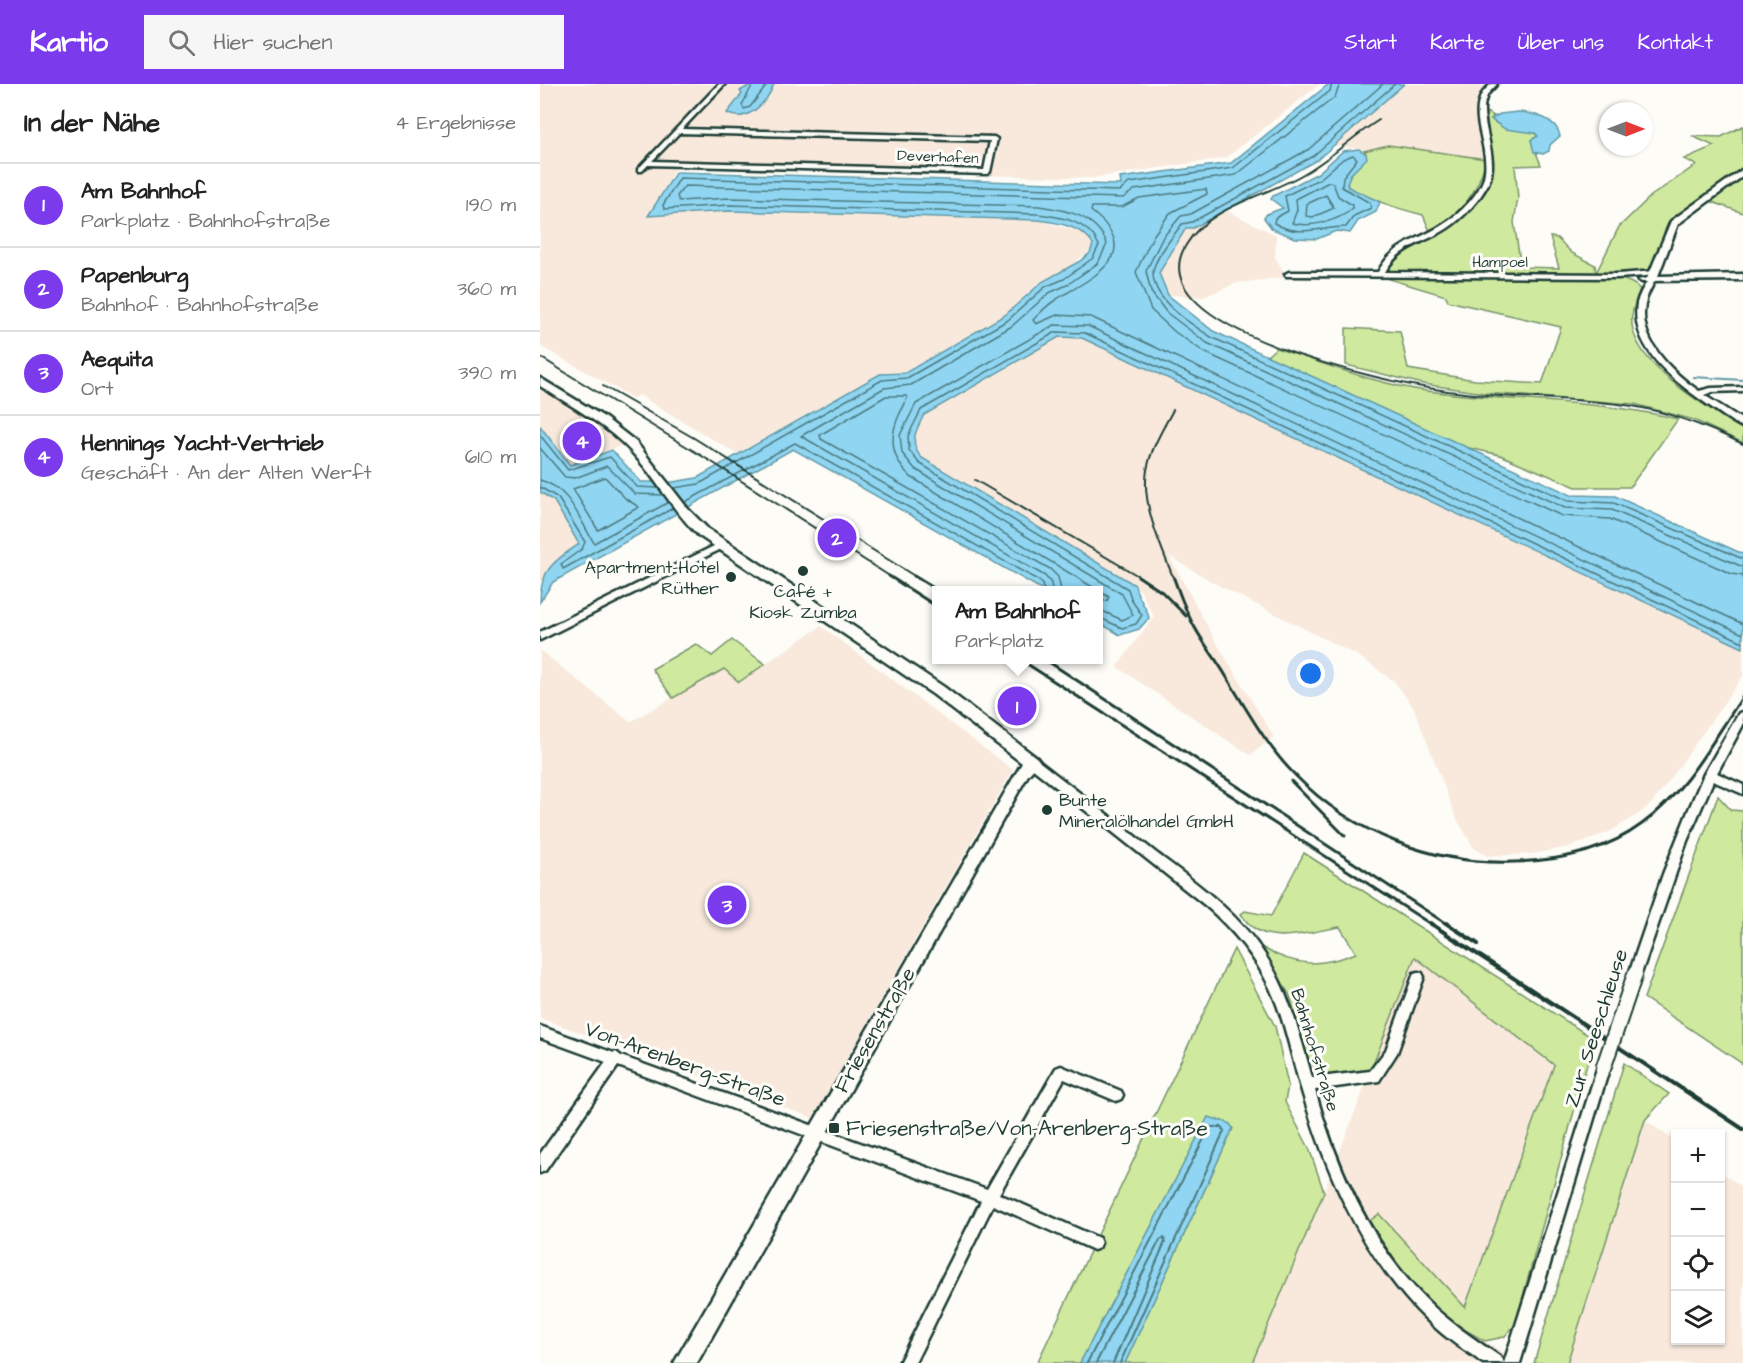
<!DOCTYPE html>
<html lang="de">
<head>
<meta charset="utf-8">
<style>
  :root { --surface:#fff; --page:#f6f6f6; --text:#222; --muted:#767676; --line:#e0e0e0; --accent:#7c3aed }
  body { margin:0; font-family:"Architects Daughter",sans-serif; background:var(--page); color:var(--text) }
  .controls { position:absolute; right:18px; bottom:18px; display:grid; overflow:hidden; border-radius:0px; box-shadow:0 2px 4px #0004 }
  .controls button { width:54px; height:54px; display:grid; place-items:center; padding:0; border:0; border-bottom:2px solid var(--line); background:var(--surface); color:var(--text); font:30px sans-serif }
  .compass { position:absolute; left:1059px; top:18px; width:54px; height:54px; border-radius:50%; background:var(--surface); box-shadow:0 2px 4px #0004; rotate:90deg }
  .you { position:absolute; left:771px; top:590px; width:21px; height:21px; margin:-15px; border:4px solid #fff; border-radius:50%; background:#1a73e8; box-shadow:0 0 0 9px #1a73e833 }
  .badge { display:grid; place-items:center; width:39px; height:39px; border-radius:50%; background:var(--accent); color:#fff; font-size:20px; font-weight:700 }
  .pin { position:absolute; translate:-50% -50%; border:3px solid #fff; box-shadow:0 2px 6px #0006 }
  .popup { position:absolute; left:392px; top:502px; width:171px; height:78px; box-sizing:border-box; display:grid; place-content:center; border-radius:0px; background:var(--surface); filter:drop-shadow(0 2px 4px #0005); font-size:20px; white-space:nowrap; color:var(--muted) }
  .popup b { font-size:22px; color:var(--text) }
  .popup::after { content:''; position:absolute; left:50%; top:100%; margin-left:-12px; border:12px solid transparent; border-top-color:var(--surface) }
  .list { margin:0; padding:0; list-style:none }
  h2 { display:flex; justify-content:space-between; align-items:center; height:78px; margin:0; padding:0 24px; font-size:26px }
  h2 small { font-size:20px; font-weight:400; color:var(--muted) }
  .list li { display:grid; grid-template-columns:39px 1fr auto; gap:18px; align-items:center; box-sizing:border-box; height:84px; padding:0 24px; border-top:2px solid var(--line) }
  .list b { display:block; font-size:22px; white-space:nowrap }
  .list p { margin:0; font-size:20px; white-space:nowrap; color:var(--muted) }
  .list em { font-size:20px; font-style:normal; color:var(--muted) }
  .icon { flex:none; width:33px; height:33px; fill:none; stroke:currentColor; stroke-width:2; stroke-linecap:round; stroke-linejoin:round }
  .map { position:relative; flex:none; width:1203px; height:1279px; overflow:hidden }
  header { display:flex; align-items:center; gap:36px; box-sizing:border-box; height:84px; padding:0 30px; background:var(--accent); color:#fff }
  header strong { font-size:28px }
  nav { display:flex; gap:33px; margin-inline-start:auto; font-size:21px }
  .search { width:420px; height:54px; background:var(--page); display:flex; align-items:center; gap:15px; box-sizing:border-box; padding:0 21px; border-radius:0px; color:var(--muted); font-size:22px }
  main { display:flex }
  aside { flex:1; background:var(--surface) }
  .map>svg:first-child { display:block }
  .built { fill:#f8e9dc }
  .green { fill:#cfe99f; stroke:#77936a; stroke-width:1.5 }
  .water { fill:#90d6f2; stroke:#6399a6; stroke-width:1.5 }
  .lines { fill:none; stroke-linecap:round; stroke-linejoin:round }
  .shore-far1 { stroke:#4c7a80; stroke-width:1.5 }
  .shore { stroke:#4c7a80; stroke-width:2 }
  .stream { stroke:#6399a6; stroke-width:2 }
  .street-casing { stroke:#1f3d34; stroke-width:5 }
  .secondary-casing { stroke:#1f3d34; stroke-width:5 }
  .street { fill:#fdfcf7; fill-rule:evenodd }
  .secondary { fill:#fdfcf7; fill-rule:evenodd }
  .rail-far2 { stroke:#1f3d34; stroke-width:2 }
  .rail-far1 { stroke:#1f3d34; stroke-width:3 }
  .rail { stroke:#1f3d34; stroke-width:4 }
  .street-bridge-casing { stroke:#1f3d34; stroke-width:18; stroke-linecap:butt }
  .street-bridge { stroke:#fdfcf7; stroke-width:14 }
  .poi-dot { fill:#1f3d34; stroke:#fdfcf7; stroke-width:2 }
  .labels { text-anchor:middle; dominant-baseline:central; stroke-width:6; stroke-linejoin:round; paint-order:stroke }
  .far-street-label { font-size:15px; fill:#1f3d34; stroke:#fdfcf7 }
  .poi-label { font-size:18px; fill:#1f3d34; stroke:#fdfcf7; text-anchor:end }
  .street-label { font-size:18px; fill:#1f3d34; stroke:#fdfcf7 }
  .near-street-label { font-size:21px; fill:#1f3d34; stroke:#fdfcf7 }
  .near-poi-label { font-size:21px; fill:#1f3d34; stroke:#fdfcf7; text-anchor:start }
</style>
</head>
<body>
<header>
<strong>Kartio</strong>
<div class="search"><svg class="icon" aria-label="search" viewBox="0 0 24 24"><circle cx="10" cy="10" r="6"/><path d="M15 15l6 6"/></svg>Hier suchen</div>
<nav><a>Start</a><a>Karte</a><a>Über uns</a><a>Kontakt</a></nav>
</header>
<main>
<aside>
<h2>In der Nähe<small>4 Ergebnisse</small></h2>
<ul class="list">
<li><span class="badge">1</span><div><b>Am Bahnhof</b><p>Parkplatz · Bahnhofstraße</p></div><em>190 m</em></li>
<li><span class="badge">2</span><div><b>Papenburg</b><p>Bahnhof · Bahnhofstraße</p></div><em>360 m</em></li>
<li><span class="badge">3</span><div><b>Aequita</b><p>Ort</p></div><em>390 m</em></li>
<li><span class="badge">4</span><div><b>Hennings Yacht-Vertrieb</b><p>Geschäft · An der Alten Werft</p></div><em>610 m</em></li>
</ul>
</aside>
<div class="map">
<svg width="1203" height="1279" viewBox="0 0 1203 1279">
  <rect width="100%" height="100%" fill="#fdfcf7"/>
  <filter id="ink" filterUnits="userSpaceOnUse"><feTurbulence type="fractalNoise" baseFrequency=".0167" numOctaves="2"/><feDisplacementMap in="SourceGraphic" scale="12" xChannelSelector="R" yChannelSelector="G"/><feConvolveMatrix kernelMatrix="1 2 1 2 8 2 1 2 1" color-interpolation-filters="sRGB"/></filter>
  <g filter="url(#ink)">
    <!-- built -->
    <g class="built">
      <path d="M0,0H780L686,74L552,94L137,83L108,132L188,128L497,136L540,148L547,152L552,160L549,168L520,189L500,198L464,231L364,288L340,289L197,370L99,311L93,314L0,262Z"/>
      <path d="M864,0H945L940,9L946,75L848,61L826,66L793,61Z"/>
      <path d="M685,126L736,151L735,173L747,193L697,199L663,213L628,211L619,189L632,163L647,144H653Z"/>
      <path d="M519,253L542,254L1203,564V592L1129,697L1112,719L1097,731L1069,748L1029,763L992,770L947,772L933,763L916,733L874,624L854,597L820,573L676,500L629,472L676,558L734,653L710,671L577,583L614,532L600,506L382,374L375,363L374,352L384,331Z"/>
      <path d="M0,302L44,330L85,360L30,381L0,342Z"/>
      <path d="M0,408L14,417L39,460L17,475L0,499Z"/>
      <path d="M281,542L473,686L273,1034L0,934V566L90,638L184,584L199,598Z"/>
      <path d="M875,873L1014,981L925,1223L839,1130L916,1241L982,1279H712L784,1108Z"/>
      <path d="M1105,1036L1135,1057L1136,1256H1180L1181,1088L1203,1104V1279H1027Z"/>
    </g>
    <!-- green -->
    <g class="green">
      <path d="M946,28L954,32L951,35C965,50 985,39 998,52L991,56L1001,81L975,82L978,114L974,138L981,183L1019,184L1010,153L1017,154L1032,169L1055,181L1056,189L1079,143L1111,112L1156,81L1144,75L1174,62L1152,52L1181,53L1203,42V85L1132,139L1110,188L1056,190L1057,194C1072,194 1088,193 1100,205C1097,213 1093,223 1092,231C1086,279 1170,324 1203,346V359L1154,336L1094,320L944,309L883,300L806,281V244L860,247L868,285L935,296L1002,300L1021,243L908,217L906,212L839,192L845,191L854,173L917,137L948,101L952,76Z"/>
      <path d="M848,61L946,75C938,110 921,130 890,147L883,131C856,124 833,117 808,103L807,96L826,69L824,67Z"/>
      <path d="M1203,91V129L1172,118L1173,113Z"/>
      <path d="M736,264C785,280 836,300 887,307C970,318 1056,315 1138,335L1090,403H1036L960,371L925,363L727,272Z"/>
      <path d="M192,556L225,580L199,598L184,585L133,614L112,585L156,560L172,572Z"/>
      <path d="M1178,712L1191,726L1203,727V980L1104,914Z"/>
      <path d="M764,769L1054,955L975,1241L964,1253L945,1257L916,1241L872,1202L827,1139L839,1130L925,1223L1014,981L875,873L829,991L793,992L777,987L767,972L750,912L723,864C756,883 781,883 816,869L800,843C764,848 723,866 701,830L705,827L731,832Z"/>
      <path d="M694,865L735,942L748,1001L745,1018L769,1064L784,1108L712,1279H585L693,1044L668,1034L540,1279H497Z"/>
      <path d="M1084,979L1129,1010L1105,1036L1027,1279H994Z"/>
    </g>
    <!-- water -->
    <g class="water">
      <path d="M212,0H234C228,17 207,41 187,29L202,10L200,7Z"/>
      <path d="M789,0H864L777,76L653,144H646L619,189L628,211L673,247L1031,411L1075,412L1203,470V564L542,254L519,253L384,331C376,346 368,359 382,374L595,501C597,514 606,521 609,534L599,545L580,551L558,538V506H503L253,365L13,498L0,518C0,486 14,477 39,460L14,417L0,408V342L30,381L72,366L101,398H133L157,394L340,290L365,289L465,231L502,198L540,177L550,169L553,160C544,143 516,138 498,136L189,127L108,132L136,88L581,101L580,94L691,79Z"/>
      <path d="M978,28C994,29 1017,35 1020,52L1010,61L1009,67L1003,70L994,68L991,56L998,52L995,49L965,45L951,35L960,30Z"/>
      <path d="M819,65L826,70L827,74L810,91L807,100L808,103L840,118L836,128L818,137L810,149L796,147L777,155L755,154L732,145L724,134L727,130L743,124L731,115L733,112L778,89L803,67Z"/>
      <path d="M668,1033L689,1039L693,1044L585,1279H540Z"/>
    </g>
    <g class="lines">
      <!-- shore-far1 -->
      <g class="shore-far1">
        <path d="M213,0L202,21L204,25L210,23L228,0"/>
        <path d="M843,0L769,65L651,130L641,132L623,153L606,187L611,208L627,229L667,259L1025,424L1072,426L1203,483"/>
        <path d="M855,0L773,72L652,138L642,140C634,151 614,175 613,188C612,217 651,240 671,253L1028,417L1074,419L1203,475"/>
        <path d="M813,71L817,75L803,93L802,103L830,119L831,124L814,132L806,143C779,143 759,154 734,139L735,134L748,127L745,112L781,94L803,75Z"/>
        <path d="M789,98L793,99L798,112L812,121V125C798,137 771,144 752,139L757,126L756,115Z"/>
        <path d="M786,111L794,124L773,133L766,132L767,120Z"/>
        <path d="M0,351L28,386L70,373L97,403L118,404"/>
        <path d="M0,364L25,393L35,394L67,382L95,410L124,411"/>
        <path d="M65,393L86,415L99,423L58,446L33,405Z"/>
        <path d="M0,396C30,404 39,435 54,459L129,418"/>
        <path d="M0,403L18,414L45,458L42,465L21,480L23,485L133,424"/>
        <path d="M134,404L159,400L342,296L367,294L468,236L505,203L524,195L553,174L559,161C548,137 522,133 498,130L190,121L124,125L123,121L140,94L580,107L589,99L693,84L790,7L792,0"/>
        <path d="M145,418L255,359L501,498L504,506"/>
        <path d="M1203,492L1192,490L1070,435L1022,432L664,268L635,248L611,226L596,188L613,152L630,129L667,110L666,105L599,114L582,123H552L551,127C609,172 549,194 514,217C506,222 499,230 493,236L496,240L517,231L551,233L1203,540"/>
        <path d="M512,506L511,499L505,492L261,352L344,304L371,301L472,242L509,209L527,201L558,179L567,160C556,131 526,126 499,122L190,114L139,117L137,112L145,102L583,114L594,106L696,91L795,13L800,0"/>
        <path d="M521,506L518,493L510,485L281,355L280,351L346,312H367C367,318 363,323 360,329C348,354 351,375 371,393L569,513L567,517L558,516"/>
        <path d="M558,525L582,536L593,531L582,510L375,385L362,369L360,351L376,320L514,241L548,242L1203,550"/>
        <path d="M558,533L582,544L596,540L602,531L592,517L588,505L379,379L369,366L368,352L381,326L516,248L545,249L1203,558"/>
      </g>
      <!-- shore -->
      <g class="shore">
        <path d="M547,1279L670,1043H682L684,1047L580,1279"/>
        <path d="M556,1279L620,1156L624,1154L625,1158L573,1279"/>
      </g>
      <!-- stream -->
      <path class="stream" d="M1153,293L1203,296"/>
      <!-- street casing -->
      <g class="street-casing">
        <g id="street">
          <path d="M179,0H185L142,45L454,53L457,55L450,88L447,90L108,81L102,87H98V85ZM139,49L450,57L444,86L112,77Z"/>
          <path d="M951,0H957C954,4 950,7 948,10C934,33 962,71 948,100C939,117 923,134 908,144C884,160 860,161 845,188L1078,190L1115,187L1119,189L1118,191L1078,194L746,192L745,190L749,188H838C853,160 874,158 899,143C915,134 933,117 941,101C956,71 927,37 942,10C944,6 948,3 951,0Z"/>
          <path d="M1112,193L1116,195C1112,202 1108,209 1106,216C1095,254 1131,287 1159,307L1171,304L1203,303V307L1172,308L1164,311L1203,336V343C1189,337 1176,326 1164,318C1132,295 1090,263 1097,219C1099,211 1103,204 1107,198H1102L1098,196Z"/>
          <path d="M182,458L187,461L185,463L0,556V548Z"/>
          <path d="M1203,628V641L1177,689L1203,701V710L1173,697L1147,757L1101,890L1099,894L1095,895L1091,894L1089,890L1123,790L1149,725L1164,690L1199,629Z"/>
          <path d="M492,674L496,675C536,706 576,737 615,768C655,798 698,828 725,871C749,908 760,951 772,994L830,987L846,966L874,889L878,888L882,889L884,893L857,969L839,997L775,1006C797,1086 833,1167 896,1225C916,1243 939,1258 962,1274L964,1279L1057,985L1058,981L1063,979L1068,981L1069,985L980,1279C970,1279 951,1279 943,1279C939,1277 935,1273 932,1271C911,1258 892,1242 876,1225C816,1160 786,1087 761,1004C751,971 745,936 730,904C715,872 693,846 666,822L488,681L487,678L488,675Z"/>
          <path d="M0,942L74,969L76,968L81,972L447,1105L516,984L521,982L581,1007L583,1011L581,1015L576,1017L524,995L459,1110L559,1154L561,1159L559,1164L554,1166L453,1121L375,1279H359L441,1117L78,982L5,1087L0,1089V1070L66,978L0,954Z"/>
        </g>
      </g>
      <!-- secondary casing -->
      <g class="secondary-casing">
        <g id="secondary">
          <path d="M1203,85V92L1138,140L1118,192L1203,190V196L1108,197L1107,195L1131,137Z"/>
          <path d="M0,294L64,333L96,358L148,425L168,445L404,603L497,674L500,678L488,691L157,1279H134L482,679L394,611L158,451C134,428 119,399 97,374C71,343 34,324 0,302Z"/>
        </g>
      </g>
      <!-- street -->
      <use href="#street" class="street"/>
      <!-- secondary -->
      <use href="#secondary" class="secondary"/>
      <!-- rail-far2 -->
      <g class="rail-far2">
        <path d="M839,36C813,52 791,74 765,89C728,112 670,121 646,161C594,245 851,299 901,306C964,316 1029,312 1092,322C1130,328 1168,343 1203,360"/>
        <path d="M0,273L175,380L351,493"/>
        <path d="M63,302L154,354L376,493"/>
        <path d="M633,326C623,345 611,364 607,386C601,420 621,462 633,493"/>
        <path d="M435,396L600,493"/>
      </g>
      <!-- rail-far1 -->
      <g class="rail-far1">
        <path d="M349,492L396,522"/>
        <path d="M374,492L397,506"/>
        <path d="M598,492L622,508L646,532"/>
        <path d="M633,492C639,508 645,526 654,542C663,559 676,575 686,592C707,626 727,663 756,692C812,749 893,781 973,778C1018,777 1066,767 1102,740C1146,708 1173,656 1203,612"/>
        <path d="M481,576L892,841"/>
        <path d="M506,576L908,841"/>
        <path d="M751,697L805,752"/>
      </g>
      <!-- rail -->
      <g class="rail">
        <path d="M890,839L1203,1045"/>
        <path d="M906,839L938,860"/>
      </g>
      <!-- street-bridge casing -->
      <g class="street-bridge-casing">
        <path id="street-bridge" d="M1063,985L1095,890"/>
      </g>
      <!-- street-bridge -->
      <use href="#street-bridge" class="street-bridge"/>
    </g>
  </g>
  <!-- markers -->
  <g class="poi-dot">
    <circle cx="263" cy="487" r="6"/>
    <circle cx="191" cy="493" r="6"/>
    <circle cx="507" cy="726" r="6"/>
    <rect x="288" y="1038" width="12" height="12" rx="3"/>
  </g>
  <g class="labels">
    <!-- far-street labels -->
    <g class="far-street-label">
      <text transform="translate(398 73) rotate(2)">Deverhafen</text>
      <text x="960" y="178">Hampoel</text>
    </g>
    <!-- poi labels -->
    <g class="poi-label">
      <text x="179" y="483">Apartment-Hotel<tspan x="179" dy="21">Rüther</tspan></text>
      <text x="263" y="507" text-anchor="middle">Café +<tspan x="263" dy="21">Kiosk Zumba</tspan></text>
      <text x="519" y="716" text-anchor="start">Bunte<tspan x="519" dy="21">Mineralölhandel GmbH</tspan></text>
    </g>
    <!-- street labels -->
    <g class="street-label">
      <text transform="translate(775 966) rotate(73)">Bahnhofstraße</text>
    </g>
    <!-- near-street labels -->
    <g class="near-street-label">
      <text transform="translate(1056 944) rotate(-72)">Zur Seeschleuse</text>
      <text transform="translate(335 946) rotate(-60)">Friesenstraße</text>
      <text transform="translate(145 980) rotate(20)">Von-Arenberg-Straße</text>
    </g>
    <!-- near-poi labels -->
    <g class="near-poi-label">
      <text x="306" y="1044">Friesenstraße/Von-Arenberg-Straße</text>
    </g>
  </g>
</svg>
<div class="controls">
<button>+</button>
<button>−</button>
<button><svg class="icon" aria-label="locate" viewBox="0 0 24 24"><circle cx="12" cy="12" r="6"/><path d="M12 2v4M12 18v4M2 12h4M18 12h4"/></svg></button>
<button><svg class="icon" aria-label="layers" viewBox="0 0 24 24"><path d="M12 4l9 5-9 5-9-5zM3 14l9 5 9-5"/></svg></button>
</div>
<svg class="compass" viewBox="-18 -18 36 36"><path d="M0-13l5 13h-10z" fill="#e53935"/><path d="M0 13l5-13h-10z" fill="#767676"/></svg>
<div class="you"></div>
<div class="pin badge" style="left:477px;top:622px">1</div>
<div class="popup"><b>Am Bahnhof</b>Parkplatz</div>
<div class="pin badge" style="left:297px;top:454px">2</div>
<div class="pin badge" style="left:187px;top:821px">3</div>
<div class="pin badge" style="left:42px;top:357px">4</div>
</div>
</main>
</body>
</html>
